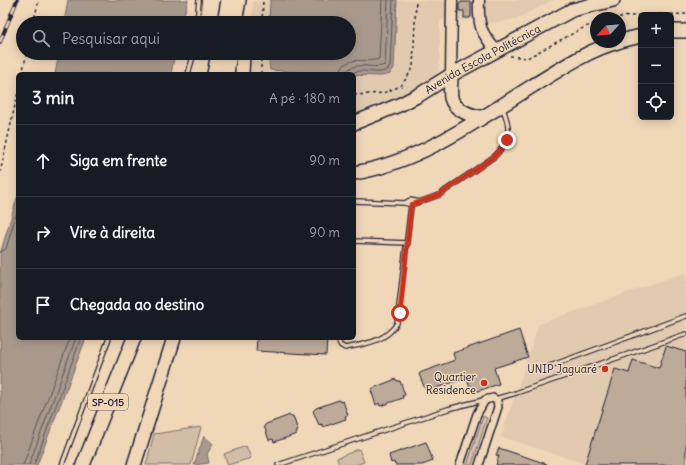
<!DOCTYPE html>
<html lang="pt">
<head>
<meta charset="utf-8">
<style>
  :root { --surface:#171b24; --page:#242831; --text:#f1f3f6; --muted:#9ea1a6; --line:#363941 }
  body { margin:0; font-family:Delius,sans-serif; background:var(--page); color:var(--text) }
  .controls { position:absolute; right:12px; top:12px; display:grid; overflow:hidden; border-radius:6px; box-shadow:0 2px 10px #0003 }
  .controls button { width:36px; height:36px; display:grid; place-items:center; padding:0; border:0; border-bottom:1px solid var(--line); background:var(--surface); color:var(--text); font:20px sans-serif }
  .compass { position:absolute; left:590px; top:12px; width:36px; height:36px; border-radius:50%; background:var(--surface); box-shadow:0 2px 10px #0003; rotate:244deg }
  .stop { position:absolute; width:12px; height:12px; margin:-9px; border:3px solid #c8321e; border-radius:50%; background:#fff }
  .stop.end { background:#c8321e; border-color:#fff; box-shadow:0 1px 4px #0008 }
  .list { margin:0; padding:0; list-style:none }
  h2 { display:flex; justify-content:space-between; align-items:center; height:52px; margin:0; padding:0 16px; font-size:17px }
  h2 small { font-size:13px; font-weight:400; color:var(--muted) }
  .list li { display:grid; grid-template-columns:26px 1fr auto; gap:12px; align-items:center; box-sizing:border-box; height:72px; padding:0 16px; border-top:1px solid var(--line) }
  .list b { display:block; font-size:15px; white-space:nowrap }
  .list em { font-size:13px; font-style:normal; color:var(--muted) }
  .icon { flex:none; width:22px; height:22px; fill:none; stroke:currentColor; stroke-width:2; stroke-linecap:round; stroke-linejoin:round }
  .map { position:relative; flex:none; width:686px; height:465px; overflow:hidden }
  .search { position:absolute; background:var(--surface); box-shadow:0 2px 10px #0003; left:16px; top:16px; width:340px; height:44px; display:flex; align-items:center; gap:10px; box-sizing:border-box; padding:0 14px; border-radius:22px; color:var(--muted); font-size:15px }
  .panel { position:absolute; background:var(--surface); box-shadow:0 2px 10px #0003; left:16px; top:72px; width:340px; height:268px; border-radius:6px }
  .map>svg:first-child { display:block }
  .built { fill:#e1caaf }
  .green { fill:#d2bda6; stroke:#7a7070 }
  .water { fill:#a9998d; stroke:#73696c }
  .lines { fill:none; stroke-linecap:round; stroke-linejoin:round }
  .shore { stroke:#58525c; stroke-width:1 }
  .building { fill:#bdaa99; stroke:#22223b }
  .lane-casing { stroke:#22223b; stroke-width:6 }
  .street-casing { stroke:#22223b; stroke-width:10 }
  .secondary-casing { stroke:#22223b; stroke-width:13 }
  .highway-casing { stroke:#22223b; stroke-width:16 }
  .path { stroke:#22223b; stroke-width:1.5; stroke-dasharray:3 3; stroke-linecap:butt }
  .lane { stroke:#f0d7b8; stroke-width:3.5 }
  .street { stroke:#f0d7b8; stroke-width:7 }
  .secondary { stroke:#f0d7b8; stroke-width:10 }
  .highway { stroke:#f0d7b8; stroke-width:13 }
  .rail-casing { stroke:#22223b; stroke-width:4 }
  .rail { stroke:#f0d7b8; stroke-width:2.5; stroke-dasharray:8; stroke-linecap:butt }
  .route { stroke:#c8321e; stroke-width:5 }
  .poi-dot { fill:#c8321e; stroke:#f0d7b8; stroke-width:1.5 }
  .labels { text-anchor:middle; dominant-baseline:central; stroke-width:3; stroke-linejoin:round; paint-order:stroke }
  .shield { fill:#f0d7b8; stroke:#605860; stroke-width:1 }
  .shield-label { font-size:10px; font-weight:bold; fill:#22223b }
  .street-label { font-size:11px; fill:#22223b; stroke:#f0d7b8 }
  .poi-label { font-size:11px; fill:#22223b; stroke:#f0d7b8; text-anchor:end }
</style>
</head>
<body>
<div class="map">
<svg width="686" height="465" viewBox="0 0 686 465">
  <rect width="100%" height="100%" fill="#f0d7b8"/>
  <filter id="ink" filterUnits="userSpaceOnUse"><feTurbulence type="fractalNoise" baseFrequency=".025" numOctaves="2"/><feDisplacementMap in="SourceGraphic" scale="8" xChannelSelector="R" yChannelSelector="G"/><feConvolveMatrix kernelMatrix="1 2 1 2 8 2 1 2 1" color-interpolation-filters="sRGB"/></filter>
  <g filter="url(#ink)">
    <!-- built -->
    <g class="built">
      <path d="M553,0L516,19L486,24L485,5H472V20H440V58L437,76L401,96L363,111L354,113V74H249L250,53H349V23H252L253,1Z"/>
      <path d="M686,272V465H589L501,437L539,324Z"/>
    </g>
    <!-- green -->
    <g class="green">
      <path d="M483,416L487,418L472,465H467Z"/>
      <path d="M201,427L191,465H146L154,434Z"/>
      <path d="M246,446L251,458L228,465L224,454Z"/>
      <path d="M359,449L364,462L355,465H339L337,458Z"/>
    </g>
    <!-- water -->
    <g class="water">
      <path d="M68,0H188L182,23H64Z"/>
      <path d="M270,0H397L394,68L390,74L381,76L317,74L270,70L268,53H349V23H269Z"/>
      <path d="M59,53H175L171,74H55Z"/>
      <path d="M18,195V338H86L37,465H0V254Z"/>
      <path d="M204,436L213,444L207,454L209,463L194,465Z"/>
    </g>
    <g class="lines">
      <!-- shore -->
      <g class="shore">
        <path d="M339,74C345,53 365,64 379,59L382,0"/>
        <path d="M345,74C352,59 373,70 385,65L388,0"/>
        <path d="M351,74C360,65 381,79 390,67L393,0"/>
        <path d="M0,252L6,249L18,208"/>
        <path d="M23,465L70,338"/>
        <path d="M29,465L76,338"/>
        <path d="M34,465L81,338"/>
      </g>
    </g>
    <!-- building -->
    <g class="building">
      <path d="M461,2H471V17L469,18H464V11H459V5Z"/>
      <path d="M519,330L528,357L494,368L499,384L472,393L467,378L429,390L428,387L425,389L419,374L422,372L455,360L453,353Z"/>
      <path d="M257,338H327L326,355L256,351Z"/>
      <path d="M666,346L686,352V465H589L585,464L615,369L629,373L633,360L659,368Z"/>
      <path d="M396,379L397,381H400L405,395L402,396L403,398L380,406L379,403L376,405L371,390L373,388Z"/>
      <path d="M339,400L340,402L343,401L348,415L345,416L346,419L323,427L322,424L319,425L313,411L316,408Z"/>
      <path d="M290,415L291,417L293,416L298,431L296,432L297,434L274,442L273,439L269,440L264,426L266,424Z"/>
      <path d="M426,442L433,461L422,465H395L394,462L391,463L389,455Z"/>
      <path d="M499,448L547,464V465H496L499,456L496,455Z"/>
    </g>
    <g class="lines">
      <!-- lane casing -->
      <g class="lane-casing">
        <g id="lane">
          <path d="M197,23L199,0"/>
          <path d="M188,74L194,53"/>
          <path d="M354,201L405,203L411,205L439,195L495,156C511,140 511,129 503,109"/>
          <path d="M405,203L410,200L420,202"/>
          <path d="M354,241L408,243"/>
          <path d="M338,338L340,345L345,348C364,344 386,342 397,323L411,205"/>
          <path d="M550,366L686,316"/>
          <path d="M495,399L516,393L686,334"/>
          <path d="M62,465L109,338"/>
          <path d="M278,465L448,409L483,400"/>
        </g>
      </g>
      <!-- street casing -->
      <g class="street-casing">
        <path id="street" d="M460,465L477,414L485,400L493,398L497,401L498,407L479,465"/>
      </g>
      <!-- secondary casing -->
      <g class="secondary-casing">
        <g id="secondary">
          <path d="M479,0C478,25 480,32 496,50"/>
          <path d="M451,75L452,0"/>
        </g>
      </g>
      <!-- highway casing -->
      <g class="highway-casing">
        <g id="highway">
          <path d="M224,23L228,0"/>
          <path d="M235,23L239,0"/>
          <path d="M671,31H686"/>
          <path d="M620,41L641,36"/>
          <path d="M214,74L218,53"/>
          <path d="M227,74L230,53"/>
          <path d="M242,74L243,53"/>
          <path d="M451,75C451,82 450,91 451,98C454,110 473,117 483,117"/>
          <path id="s1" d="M354,123L399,105L419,95L451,75L572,10L613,0"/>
          <path d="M354,173C418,163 480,119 534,85C561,69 588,50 618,42"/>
          <path d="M83,465L134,338"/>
          <path d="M134,465L174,338"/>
        </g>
      </g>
      <!-- path -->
      <g class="path">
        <path d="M641,15L686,14"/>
        <path d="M613,18L641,15"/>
        <path d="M33,23L39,0"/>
        <path d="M262,23L263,0"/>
        <path d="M510,56L527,58L585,27L596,23"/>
        <path d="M22,74L27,53"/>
        <path d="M261,74V53"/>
        <path d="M354,95L383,93L401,86L413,68L416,0"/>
        <path d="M0,173L18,92"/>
      </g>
      <!-- lane -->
      <use href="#lane" class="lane"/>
      <!-- street -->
      <use href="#street" class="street"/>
      <!-- secondary -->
      <use href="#secondary" class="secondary"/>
      <!-- highway -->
      <use href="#highway" class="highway"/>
      <!-- rail casing -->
      <g class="rail-casing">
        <path id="rail" d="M0,42L17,0"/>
      </g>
      <!-- rail -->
      <use href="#rail" class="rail"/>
    </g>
  </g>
  <g class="lines" filter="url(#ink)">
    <!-- route -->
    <path class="route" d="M400,313L411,205L439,195L495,156L502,148L507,140"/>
  </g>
  <!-- markers -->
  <g class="poi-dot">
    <circle cx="605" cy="369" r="4"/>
    <circle cx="484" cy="383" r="4"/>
  </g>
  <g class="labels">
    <!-- shield labels -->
    <rect class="shield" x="88" y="394" width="40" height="16" rx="3"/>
    <g class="shield-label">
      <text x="108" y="402">SP-015</text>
    </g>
    <!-- street labels -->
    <g class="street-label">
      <text stroke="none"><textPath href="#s1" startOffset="144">Avenida Escola Politécnica</textPath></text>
    </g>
    <!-- poi labels -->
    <g class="poi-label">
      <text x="597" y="369">UNIP Jaguaré</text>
      <text x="476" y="377">Quartier<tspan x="476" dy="13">Residence</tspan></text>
    </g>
  </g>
</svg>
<div class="controls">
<button>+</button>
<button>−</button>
<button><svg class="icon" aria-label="locate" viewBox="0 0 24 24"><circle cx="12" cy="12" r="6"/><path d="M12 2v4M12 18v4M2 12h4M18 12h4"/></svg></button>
</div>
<svg class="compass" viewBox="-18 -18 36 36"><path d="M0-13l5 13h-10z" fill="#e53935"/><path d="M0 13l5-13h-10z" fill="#9ea1a6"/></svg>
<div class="stop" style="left:400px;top:313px"></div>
<div class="stop end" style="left:507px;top:140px"></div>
<div class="search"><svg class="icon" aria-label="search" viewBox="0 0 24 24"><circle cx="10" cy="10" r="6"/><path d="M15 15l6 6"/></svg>Pesquisar aqui</div>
<section class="panel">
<h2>3 min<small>A pé · 180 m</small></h2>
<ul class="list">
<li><svg class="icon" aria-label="ahead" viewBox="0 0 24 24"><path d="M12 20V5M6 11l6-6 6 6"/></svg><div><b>Siga em frente</b></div><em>90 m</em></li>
<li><svg class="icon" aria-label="right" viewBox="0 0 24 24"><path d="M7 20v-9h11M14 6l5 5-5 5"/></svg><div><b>Vire à direita</b></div><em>90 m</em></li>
<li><svg class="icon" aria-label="arrive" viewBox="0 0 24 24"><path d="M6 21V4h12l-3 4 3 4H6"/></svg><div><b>Chegada ao destino</b></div></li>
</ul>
</section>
</div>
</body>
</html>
